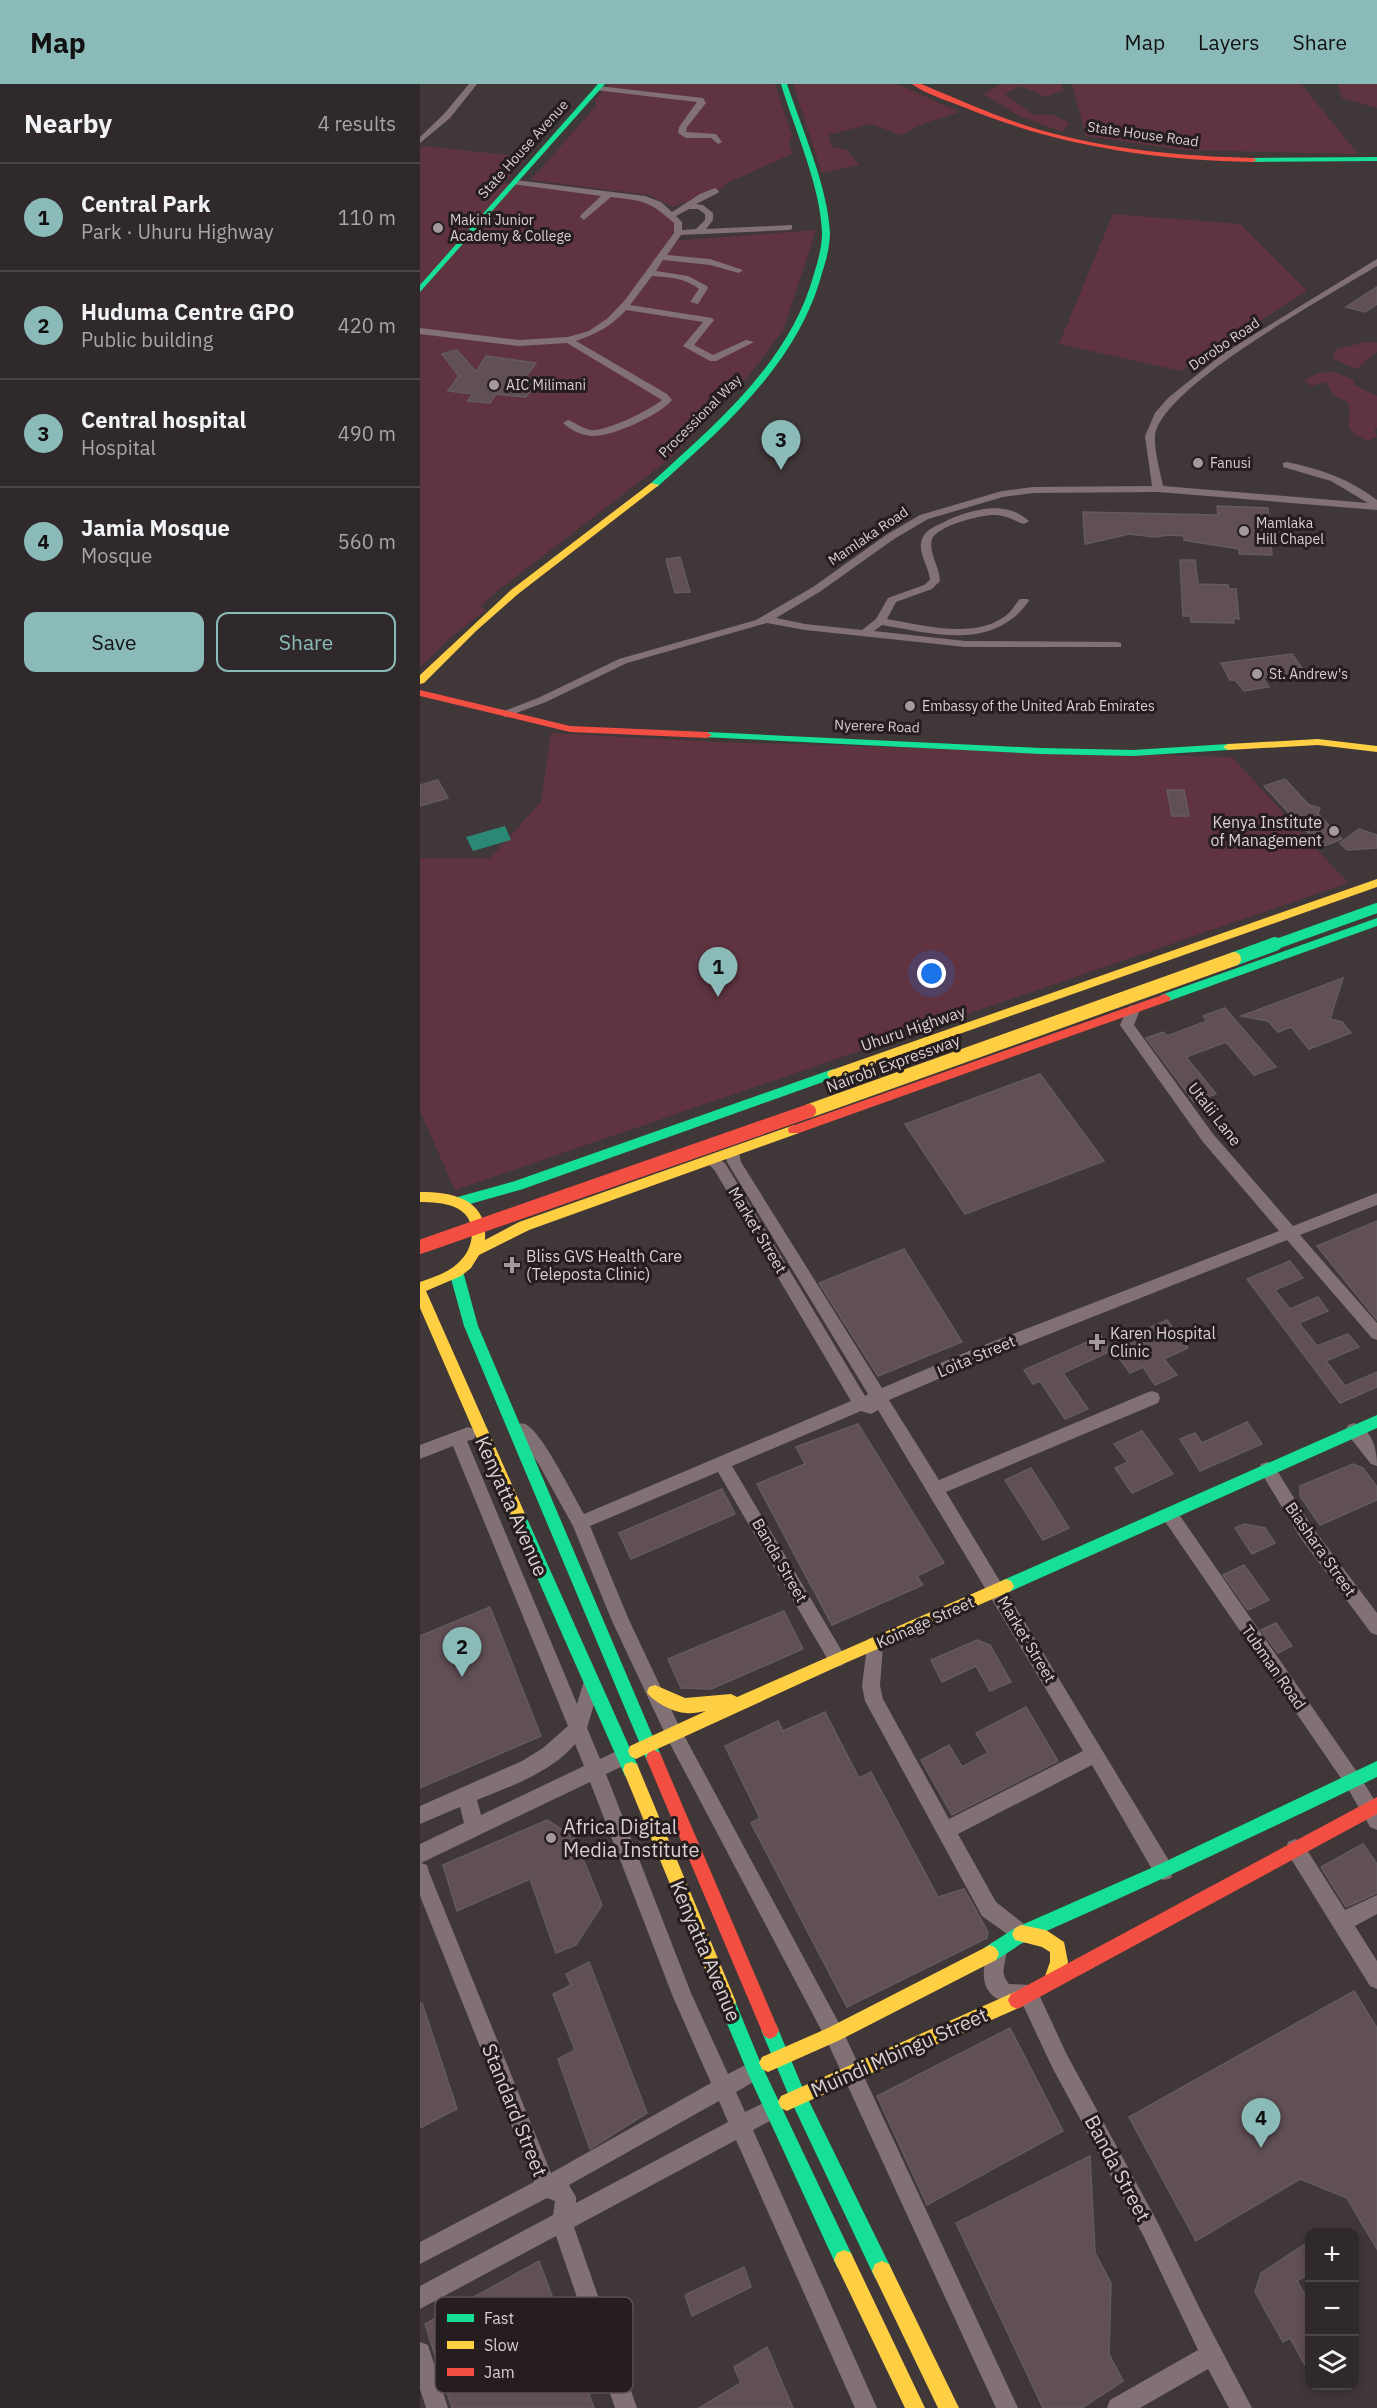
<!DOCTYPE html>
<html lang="en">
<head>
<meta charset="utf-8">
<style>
  :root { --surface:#30292b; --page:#383133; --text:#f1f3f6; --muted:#a8a6a9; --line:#4b4547; --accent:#8bbbb9 }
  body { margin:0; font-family:"IBM Plex Sans",sans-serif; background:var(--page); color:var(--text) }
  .controls { position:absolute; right:18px; bottom:18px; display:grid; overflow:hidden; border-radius:12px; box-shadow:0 3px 9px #0003 }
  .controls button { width:54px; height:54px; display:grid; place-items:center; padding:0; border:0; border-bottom:2px solid var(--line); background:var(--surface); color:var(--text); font:30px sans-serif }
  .you { position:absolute; left:512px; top:890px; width:21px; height:21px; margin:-15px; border:4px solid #fff; border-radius:50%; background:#1a73e8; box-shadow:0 0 0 9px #1a73e833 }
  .badge { display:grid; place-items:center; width:39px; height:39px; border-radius:50%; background:var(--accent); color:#111; font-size:20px; font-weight:700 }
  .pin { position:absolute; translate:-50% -50px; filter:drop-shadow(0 2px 3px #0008) }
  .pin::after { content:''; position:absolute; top:32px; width:21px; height:18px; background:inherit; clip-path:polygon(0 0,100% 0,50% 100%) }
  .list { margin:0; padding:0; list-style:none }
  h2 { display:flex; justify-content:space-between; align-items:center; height:78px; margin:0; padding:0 24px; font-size:26px }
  h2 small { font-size:20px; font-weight:400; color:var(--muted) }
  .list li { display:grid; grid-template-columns:39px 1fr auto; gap:18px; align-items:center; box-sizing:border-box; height:108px; padding:0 24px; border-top:2px solid var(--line) }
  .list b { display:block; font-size:22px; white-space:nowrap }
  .list p { margin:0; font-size:20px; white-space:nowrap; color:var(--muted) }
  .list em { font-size:20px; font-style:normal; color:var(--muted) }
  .actions { display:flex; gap:12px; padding:18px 24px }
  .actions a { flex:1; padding:14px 0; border:2px solid var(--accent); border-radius:12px; text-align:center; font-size:21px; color:var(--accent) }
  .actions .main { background:var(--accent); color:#111 }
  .icon { flex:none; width:33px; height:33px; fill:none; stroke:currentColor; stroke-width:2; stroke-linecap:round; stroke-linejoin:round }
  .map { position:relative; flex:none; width:957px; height:2324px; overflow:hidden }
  header { display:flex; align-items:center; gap:36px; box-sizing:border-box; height:84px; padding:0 30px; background:var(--accent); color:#111 }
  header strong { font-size:28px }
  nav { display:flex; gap:33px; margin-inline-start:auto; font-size:21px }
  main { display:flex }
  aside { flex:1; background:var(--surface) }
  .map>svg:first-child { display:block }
  .green { fill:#5f3440 }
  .water { fill:#2b8875 }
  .building { fill:#604f54; stroke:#645b5d; stroke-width:1.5 }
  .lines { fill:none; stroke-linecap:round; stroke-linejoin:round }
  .street { fill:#817174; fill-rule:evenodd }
  .fast { fill:#16e098; fill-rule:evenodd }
  .slow { fill:#ffcf43; fill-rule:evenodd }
  .jam { fill:#f24e42; fill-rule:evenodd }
  .fast-bridge-far1 { stroke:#16e098; stroke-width:10 }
  .fast-bridge { stroke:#16e098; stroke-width:14 }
  .slow-bridge { stroke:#ffcf43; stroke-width:14 }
  .jam-bridge { stroke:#f24e42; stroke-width:14 }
  .poi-dot { fill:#a49a9c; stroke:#251d1e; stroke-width:2 }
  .labels { text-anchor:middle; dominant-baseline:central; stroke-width:6; stroke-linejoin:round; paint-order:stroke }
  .far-street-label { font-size:14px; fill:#dacfd1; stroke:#251d1e }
  .far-poi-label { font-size:14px; fill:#dacfd1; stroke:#251d1e; text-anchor:start }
  .poi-label { font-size:16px; fill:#dacfd1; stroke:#251d1e; text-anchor:start }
  .street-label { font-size:16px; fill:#dacfd1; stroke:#251d1e }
  .near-street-label { font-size:20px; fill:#dacfd1; stroke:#251d1e }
  .near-poi-label { font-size:20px; fill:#dacfd1; stroke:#251d1e; text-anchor:start }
  .key { fill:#251d1e; stroke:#5b5254; stroke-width:1.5 }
  .key-label { font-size:16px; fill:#dacfd1 }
</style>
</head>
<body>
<header>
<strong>Map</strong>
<nav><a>Map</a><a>Layers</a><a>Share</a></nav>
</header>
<main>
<aside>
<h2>Nearby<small>4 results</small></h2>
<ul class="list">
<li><span class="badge">1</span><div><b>Central Park</b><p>Park · Uhuru Highway</p></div><em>110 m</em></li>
<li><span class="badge">2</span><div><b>Huduma Centre GPO</b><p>Public building</p></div><em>420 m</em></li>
<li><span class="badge">3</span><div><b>Central hospital</b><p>Hospital</p></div><em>490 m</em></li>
<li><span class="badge">4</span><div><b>Jamia Mosque</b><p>Mosque</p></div><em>560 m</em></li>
</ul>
<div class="actions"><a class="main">Save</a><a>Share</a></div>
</aside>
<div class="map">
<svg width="957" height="2324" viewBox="0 0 957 2324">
  <rect width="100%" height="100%" fill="#403739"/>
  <!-- green -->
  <g class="green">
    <path d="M190,0H355L372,51L369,59L372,70L305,100L304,103L253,123L229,111L111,96L176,22L175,16Z"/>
    <path d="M373,0H478L539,28L502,40L481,51L451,40L408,51L412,63L427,66L439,81L402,89Z"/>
    <path d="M581,0H642L643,7L625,13L601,2L585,10L614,31H633L649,39L643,48L599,32L564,10Z"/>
    <path d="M652,0H881L938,70L762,66L666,52Z"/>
    <path d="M918,0H957V24L922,14Z"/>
    <path d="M3,62L107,73L84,99L214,115L236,122L256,140L250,157L396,146L363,246L327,294L253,372L76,508L60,522L66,526L31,553L0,583V65Z"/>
    <path d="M693,130L820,140L887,207L761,287L639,260Z"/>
    <path d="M947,258L957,259V268C948,273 945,280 936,285L912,274L917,265Z"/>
    <path d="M913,288L932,295L935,301L957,312V344H954L957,353L948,357C922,346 931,343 929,319L914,311L906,298L891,302L884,296L899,289Z"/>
    <path d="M131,649L296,658L812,673L928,799L35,1106L0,1027V774H70L121,718Z"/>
  </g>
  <!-- water -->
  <path class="water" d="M85,742L91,756L53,767L46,753Z"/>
  <!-- building -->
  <g class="building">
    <path d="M957,203V220L945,228L926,223Z"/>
    <path d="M37,266L56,288L66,272L116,279L105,294L119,295L106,313L76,310L70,319L48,317L53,310L28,307L39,292L22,270Z"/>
    <path d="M797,422L848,424L852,471L819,470V465L764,456V452L749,451L735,453L709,450L665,460L663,428L798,431Z"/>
    <path d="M260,473L270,508L255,509L246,475Z"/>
    <path d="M760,476H775L778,500L808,501L809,505H816L819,535L814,534V539L771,538L770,532H763Z"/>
    <path d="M872,570L884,587L843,594L849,603L824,607L815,596H810L801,579Z"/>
    <path d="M865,695L889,721L900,724L898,730L922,755L901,763L844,702Z"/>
    <path d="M18,696L28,714L0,722V701Z"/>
    <path d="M747,706H764L769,732H752Z"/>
    <path d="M939,745L957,751V764L927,766L920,759Z"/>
    <path d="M923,894L910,935L922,938L931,949L889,965L871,943L858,948L848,937L821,932Z"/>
    <path d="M805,924L856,983L834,991L806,958L766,973L796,1010L774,1018L726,954L743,948L747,952L787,937L783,932Z"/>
    <path d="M620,990L684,1077L545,1130L485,1040Z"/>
    <path d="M957,1137V1236L897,1162Z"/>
    <path d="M484,1165L542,1258L458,1292L399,1199Z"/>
    <path d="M870,1177L883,1194L855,1206L870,1225L898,1213L908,1227L879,1239L897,1262L928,1250L939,1263L906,1277L925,1302L957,1288V1303L920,1319L827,1195Z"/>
    <path d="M747,1236L768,1264L744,1275L757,1291L735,1301L723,1283L710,1289L690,1261Z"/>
    <path d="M681,1252L691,1267L643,1289L668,1325L645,1335L620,1297L613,1300L604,1286Z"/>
    <path d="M827,1338L842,1360L780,1387L760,1355L775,1349L782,1359Z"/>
    <path d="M438,1340L524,1479L497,1492L503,1501L412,1541L337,1400L385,1380L376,1363Z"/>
    <path d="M722,1347L753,1390L712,1409L695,1384L708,1378L694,1360Z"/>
    <path d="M933,1380L943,1384L957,1403V1416L900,1441L880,1412V1402Z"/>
    <path d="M611,1384L649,1444L623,1456L585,1396Z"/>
    <path d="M302,1405L315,1430L211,1475L199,1449Z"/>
    <path d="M824,1440L845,1444L855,1459L832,1470L815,1444Z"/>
    <path d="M824,1481L849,1516L828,1526L803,1491Z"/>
    <path d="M70,1523L121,1652L0,1704V1552Z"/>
    <path d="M364,1527L383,1565L291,1605L261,1604L248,1575Z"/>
    <path d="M856,1539L872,1562L858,1569L841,1546Z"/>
    <path d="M557,1556L570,1561L591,1598L570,1607L556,1582L522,1598L511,1576Z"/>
    <path d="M606,1623L638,1677L532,1731L501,1676L529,1661L542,1683L568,1669L556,1649Z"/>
    <path d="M405,1628L439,1694L451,1688L518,1813L544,1805L568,1848L567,1854L427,1923L331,1739L340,1734L305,1662L358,1637L363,1647Z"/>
    <path d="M127,1736L154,1753L182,1821L156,1861L136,1869L110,1795L37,1827L23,1781Z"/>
    <path d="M943,1760L957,1780V1809L926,1823L901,1783Z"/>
    <path d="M169,1878L227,2029L170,2065L138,1975L155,1966L133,1910L151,1901L146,1890Z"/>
    <path d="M934,1907L957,1944V2165L927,2114L880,2095L776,2157L709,2033Z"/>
    <path d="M0,1919H2L37,2025L0,2044Z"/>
    <path d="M590,1944L643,2047L507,2121L457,2012Z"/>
    <path d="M670,2072L675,2169L691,2199L689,2270L703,2297L662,2324H623L536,2139Z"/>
    <path d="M890,2157V2189L877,2197L890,2219V2290L870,2254L863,2258L835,2208L841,2189Z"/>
    <path d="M119,2177L174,2324H32L5,2240Z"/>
    <path d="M324,2183L331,2203L272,2232L265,2211Z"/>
    <path d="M347,2263L373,2324H279L321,2299L314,2283Z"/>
  </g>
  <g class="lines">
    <!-- street -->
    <g class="street">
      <path d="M49,0H57L30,34L0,59V53L24,30Z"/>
      <path d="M178,2L283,14L286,19L267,43L266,48L296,50L302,58L298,60L291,54H266L258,49L259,43L277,18L175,6Z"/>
      <path d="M95,96L225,112L241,118L252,128L280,110L295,104L299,107L298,109L276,120L283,121L293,129V136L286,145L372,141V145L369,146L261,151L247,171L290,175L323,186L319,189L290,181L243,176L236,187L268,192L287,202L288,204L278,220L270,218L279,205C265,194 249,193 232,192L210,221L292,234L294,236L274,261L293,271L326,256L334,258L296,277H290L263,262L283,238L206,226C192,242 176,250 156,257L247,310L252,316C240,331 193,352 174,352C163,352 150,346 143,339L148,336C156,339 162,344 170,346C186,348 230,326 242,316L147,259L99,262L0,250V244L99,256L148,253L169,247L188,234L205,216L254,149V139C228,116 224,117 191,113L164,136L160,133L161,131L181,112L92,100L91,98ZM269,125H278L285,130V136L276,145L262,146V138L256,132Z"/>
      <path d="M957,175V182C913,209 740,303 735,352C734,367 740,387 743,402L948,419L911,397L863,383V379L867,378C900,385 930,395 957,416V426L738,408L613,409L583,413L508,435L474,455L401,507L356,534L385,540L442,546L456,535L468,514L504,501L510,496C509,483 497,468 502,455C506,445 516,442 524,438C549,426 586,415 609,437L604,440C595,437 587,432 577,431C563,430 518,441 512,455C508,468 520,484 520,497L512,505L476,518L467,535C503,541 558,557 589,529C593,525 596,519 600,515H608L609,517C573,567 514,550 462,541L454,547L545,557L697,558L701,559V563H545L385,546L347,539L207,579L126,618L85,633L79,629L118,614L199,575L336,536L393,503L466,451L500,431L582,407L613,403L732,402L725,352L735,329L748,314L804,269Z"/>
      <path d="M713,921L720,926L714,941L793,1050L873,1142L957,1109V1121L880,1151L957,1239V1256L952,1254L867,1156L561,1277L469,1316L519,1396L726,1309L732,1307L738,1309L740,1314L738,1319L526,1408L751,1780L753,1787L751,1794L744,1796L737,1794L672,1681L538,1750L576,1818L608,1843L611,1850L608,1857L601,1860L562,1832L445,1617L442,1602L448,1555L454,1553L460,1555L463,1561L460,1602L463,1615L529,1735L663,1667L458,1326L451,1330L441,1327L312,1382L423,1569L426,1575L423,1581L417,1583L411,1581L298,1388L170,1442L209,1536L260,1644L421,1943L598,2324H576L407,1957L248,1656L192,1537L153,1442L118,1379L94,1346L96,1341C100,1340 101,1339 105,1340C121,1346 154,1413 164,1430L431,1317L295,1087L285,1076L287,1072L292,1071L305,1079L445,1312L448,1310L307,1078L306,1068L313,1063L318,1064L321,1078L462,1304L549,1267L859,1147L783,1058L702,944L700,941L708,923Z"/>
      <path d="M934,1339C952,1345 957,1365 957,1382L951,1380L928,1351L926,1346L928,1341Z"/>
      <path d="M48,1343L54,1345L56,1350L54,1355L47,1357L157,1620L165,1594L171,1592L177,1594L180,1600L167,1644L180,1675L205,1663L211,1666L214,1672L211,1678L186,1690L271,1909L308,1990L335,1976L342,1979L345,1986L342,1993L316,2008L325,2028L354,2014L361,2017L364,2024L361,2031L333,2046L457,2324H435L316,2056L154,2143L217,2324H195L136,2152L0,2225V2202L133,2131L135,2117L127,2114L0,2180V2158L114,2098L0,1812V1760L44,1739L40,1723L0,1740V1722L102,1677L123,1664L148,1642L33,1362L0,1375V1361ZM155,1660L164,1682L61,1731L57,1716C89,1703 132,1688 155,1660ZM170,1698L253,1913L291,1999L131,2089L9,1788L7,1781L1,1779ZM299,2017L308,2038L156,2119V2113L149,2101Z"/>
      <path d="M847,1378L853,1380L892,1443L957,1529V1551L951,1549L880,1453L839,1385L841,1380Z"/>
      <path d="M750,1424L756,1426L939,1691L957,1720V1746L950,1743L927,1703L744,1436L742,1431L744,1426Z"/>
      <path d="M875,1755L882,1758L925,1826L957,1811V1830L935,1842L957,1877V1905L950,1902L868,1770L866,1764L868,1758Z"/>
      <path d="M578,1856L585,1859C591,1874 576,1886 589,1900L609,1901L616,1904L646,1969L738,2139L780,2225L832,2324H809L788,2285L720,2324H687L690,2316L778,2266L724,2153L632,1983L603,1921C561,1919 557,1894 571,1859Z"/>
      <path d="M0,2258L8,2261L28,2324H6L0,2305Z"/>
    </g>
    <!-- fast -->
    <g class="fast">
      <path d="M178,0H185L0,208V201Z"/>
      <path d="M361,0H367C382,45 408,103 410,149C410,162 406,177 402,189C378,279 304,343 237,403H231V399C296,340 370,278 394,190C398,177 402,163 402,149C401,103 374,44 361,0Z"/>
      <path d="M957,73V77L833,78L829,76L833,74Z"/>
      <path d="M287,648L621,664L713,666L808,660L813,663L808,666L713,672L621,670L283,653L282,651Z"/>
      <path d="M957,834V842L749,917H741L739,914L741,911Z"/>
      <path d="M413,985L419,990L417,993L103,1105L39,1123L32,1118L34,1114L95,1097Z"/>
      <path d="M37,1186L42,1187L44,1191L58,1242L242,1674L240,1679L234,1682L228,1679L44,1242L30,1191L32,1187Z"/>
      <path d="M957,1331V1344L591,1507L586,1509L581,1507L578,1502L581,1497Z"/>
      <path d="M97,1424L102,1425L105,1430L217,1680L219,1686L217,1692L211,1694L205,1692L89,1430L92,1425Z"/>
      <path d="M957,1677V1693C843,1748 729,1802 613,1853C598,1860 585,1872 570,1879L564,1876L561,1870L564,1864L595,1844L738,1781Z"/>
      <path d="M307,1909L313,1912L341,1980L431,2169L434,2176L431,2183L424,2186L417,2183L329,1992L298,1918L301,1912Z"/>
      <path d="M350,1937L356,1940L384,2007L469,2180L472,2187L469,2194L462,2197L455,2194L372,2019L341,1946L344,1940Z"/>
    </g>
    <!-- slow -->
    <g class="slow">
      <path d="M231,399L239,401L98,510L56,547L4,599L0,600V591L91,506Z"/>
      <path d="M898,655L957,662V668L898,661L808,666L803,663L808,660Z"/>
      <path d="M957,795V803L417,993H409L407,990L409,987Z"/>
      <path d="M374,1041L380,1046L379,1049L109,1146L59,1171L51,1184L41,1192L6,1207L105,1430L102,1435L97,1436L92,1435L0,1224V1198C14,1193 31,1188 41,1176C48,1169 51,1160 52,1151C53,1121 23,1118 0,1118V1108C33,1108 68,1115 65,1156L99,1138Z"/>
      <path d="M586,1495L591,1497L594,1502L591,1507L423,1580L222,1672L216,1675L210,1672L208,1667L210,1662L286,1627C279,1628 272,1630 266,1629C255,1629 231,1617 227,1608L229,1603L235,1601L265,1614L311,1610L317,1613Z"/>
      <path d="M211,1678L217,1680L316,1918L313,1924L307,1927L301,1924L203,1686L205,1680Z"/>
      <path d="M601,1841L626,1846L644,1858L648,1878L639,1901L633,1904L627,1901L624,1895L630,1878V1868L622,1863L595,1856L592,1850L595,1844Z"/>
      <path d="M570,1861L576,1864L579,1870L576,1876L420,1956L348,1988L342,1985L339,1979L342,1973L408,1944Z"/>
      <path d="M597,1907L603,1910L606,1916L603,1922L373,2024L367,2027L361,2024L358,2018L361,2012Z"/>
      <path d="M424,2166L431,2169L505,2324H485L414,2176L417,2169Z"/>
      <path d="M462,2177L469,2180L539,2324H518L452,2187L455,2180Z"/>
    </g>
    <!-- jam -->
    <g class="jam">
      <path d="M492,0H501C540,16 579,34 620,46C690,66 761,72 833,74L837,76L833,78C734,76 638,62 546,24C529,17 507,11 492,0Z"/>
      <path d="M0,606L150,642L287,648L292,651L287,654L150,648L0,612Z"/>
      <path d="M745,910L751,914L749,917L379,1049H369L368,1046L369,1043Z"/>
      <path d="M234,1666L240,1669L356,1940L359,1946L356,1952L350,1955L344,1952L226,1674L228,1669Z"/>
      <path d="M957,1713V1730L603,1922L597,1925L591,1922L588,1916L591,1910Z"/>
    </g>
    <!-- fast-bridge-far1 -->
    <path class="fast-bridge-far1" d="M851,862L957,824"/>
    <!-- fast-bridge -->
    <path class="fast-bridge" d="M814,875L855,860"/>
    <!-- slow-bridge -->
    <path class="slow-bridge" d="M389,1027L814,875"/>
    <!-- jam-bridge -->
    <path class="jam-bridge" d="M0,1163L389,1027"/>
  </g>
  <!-- markers -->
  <g class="poi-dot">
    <circle cx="18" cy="144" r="6"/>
    <circle cx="74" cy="301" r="6"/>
    <circle cx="778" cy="379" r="6"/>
    <circle cx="824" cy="447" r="6"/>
    <circle cx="837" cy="590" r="6"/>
    <circle cx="490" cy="622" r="6"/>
    <circle cx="914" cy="747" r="6"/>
    <path d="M89 1172h6v6h6v6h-6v6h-6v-6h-6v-6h6z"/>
    <path d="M674 1249h6v6h6v6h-6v6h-6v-6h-6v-6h6z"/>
    <circle cx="131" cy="1754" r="6"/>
  </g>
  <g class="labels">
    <!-- far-street labels -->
    <g class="far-street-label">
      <text transform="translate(723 50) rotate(8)">State House Road</text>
      <text transform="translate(103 65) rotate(-48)">State House Avenue</text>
      <text transform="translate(804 260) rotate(-34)">Dorobo Road</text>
      <text transform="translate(280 332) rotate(-45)">Processional Way</text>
      <text transform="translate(448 452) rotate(-34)">Mamlaka Road</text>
      <text transform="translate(457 642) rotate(2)">Nyerere Road</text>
    </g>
    <!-- far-poi labels -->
    <g class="far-poi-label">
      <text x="30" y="136">Makini Junior<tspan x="30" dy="16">Academy &amp; College</tspan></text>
      <text x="86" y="301">AIC Milimani</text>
      <text x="790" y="379">Fanusi</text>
      <text x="836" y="439">Mamlaka<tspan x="836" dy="16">Hill Chapel</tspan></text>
      <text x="849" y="590">St. Andrew's</text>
      <text x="502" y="622">Embassy of the United Arab Emirates</text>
    </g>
    <!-- poi labels -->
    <g class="poi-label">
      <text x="902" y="738" text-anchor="end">Kenya Institute<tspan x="902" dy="18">of Management</tspan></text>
      <text x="106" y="1172">Bliss GVS Health Care<tspan x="106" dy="18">(Teleposta Clinic)</tspan></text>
      <text x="690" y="1249">Karen Hospital<tspan x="690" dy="18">Clinic</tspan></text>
    </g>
    <!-- street labels -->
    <g class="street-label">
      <text transform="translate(493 944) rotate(-19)">Uhuru Highway</text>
      <text transform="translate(473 979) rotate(-20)">Nairobi Expressway</text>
      <text transform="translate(795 1030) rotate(52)">Utalii Lane</text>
      <text transform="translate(338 1146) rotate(59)">Market Street</text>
      <text transform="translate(556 1272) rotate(-23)">Loita Street</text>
      <text transform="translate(901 1465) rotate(55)">Biashara Street</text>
      <text transform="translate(360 1476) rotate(60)">Banda Street</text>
      <text transform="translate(505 1538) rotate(-24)">Koinage Street</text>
      <text transform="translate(607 1555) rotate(59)">Market Street</text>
      <text transform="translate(854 1583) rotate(55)">Tubman Road</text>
    </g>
    <!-- near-street labels -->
    <g class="near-street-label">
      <text transform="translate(92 1422) rotate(66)">Kenyatta Avenue</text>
      <text transform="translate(286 1867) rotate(67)">Kenyatta Avenue</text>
      <text transform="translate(479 1968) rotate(-24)">Muindi Mbingu Street</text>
      <text transform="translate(95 2026) rotate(68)">Standard Street</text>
      <text transform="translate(698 2084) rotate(62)">Banda Street</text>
    </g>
    <!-- near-poi labels -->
    <g class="near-poi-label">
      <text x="143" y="1742">Africa Digital<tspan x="143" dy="23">Media Institute</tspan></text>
    </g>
  </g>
  <!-- legend -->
  <rect x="15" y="2213" width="198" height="96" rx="9" class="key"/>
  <rect x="27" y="2230" width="27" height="8" fill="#16e098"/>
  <rect x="27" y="2257" width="27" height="8" fill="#ffcf43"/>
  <rect x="27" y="2284" width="27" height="8" fill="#f24e42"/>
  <g class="key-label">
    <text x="64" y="2240">Fast</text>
    <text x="64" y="2267">Slow</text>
    <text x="64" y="2294">Jam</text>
  </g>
</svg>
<div class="controls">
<button>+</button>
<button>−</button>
<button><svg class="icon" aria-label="layers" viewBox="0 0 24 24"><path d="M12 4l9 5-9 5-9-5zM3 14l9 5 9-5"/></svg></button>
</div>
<div class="you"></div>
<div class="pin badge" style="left:298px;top:913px">1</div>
<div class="pin badge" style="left:42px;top:1593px">2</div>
<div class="pin badge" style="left:361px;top:386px">3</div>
<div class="pin badge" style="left:841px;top:2064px">4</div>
</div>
</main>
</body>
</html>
